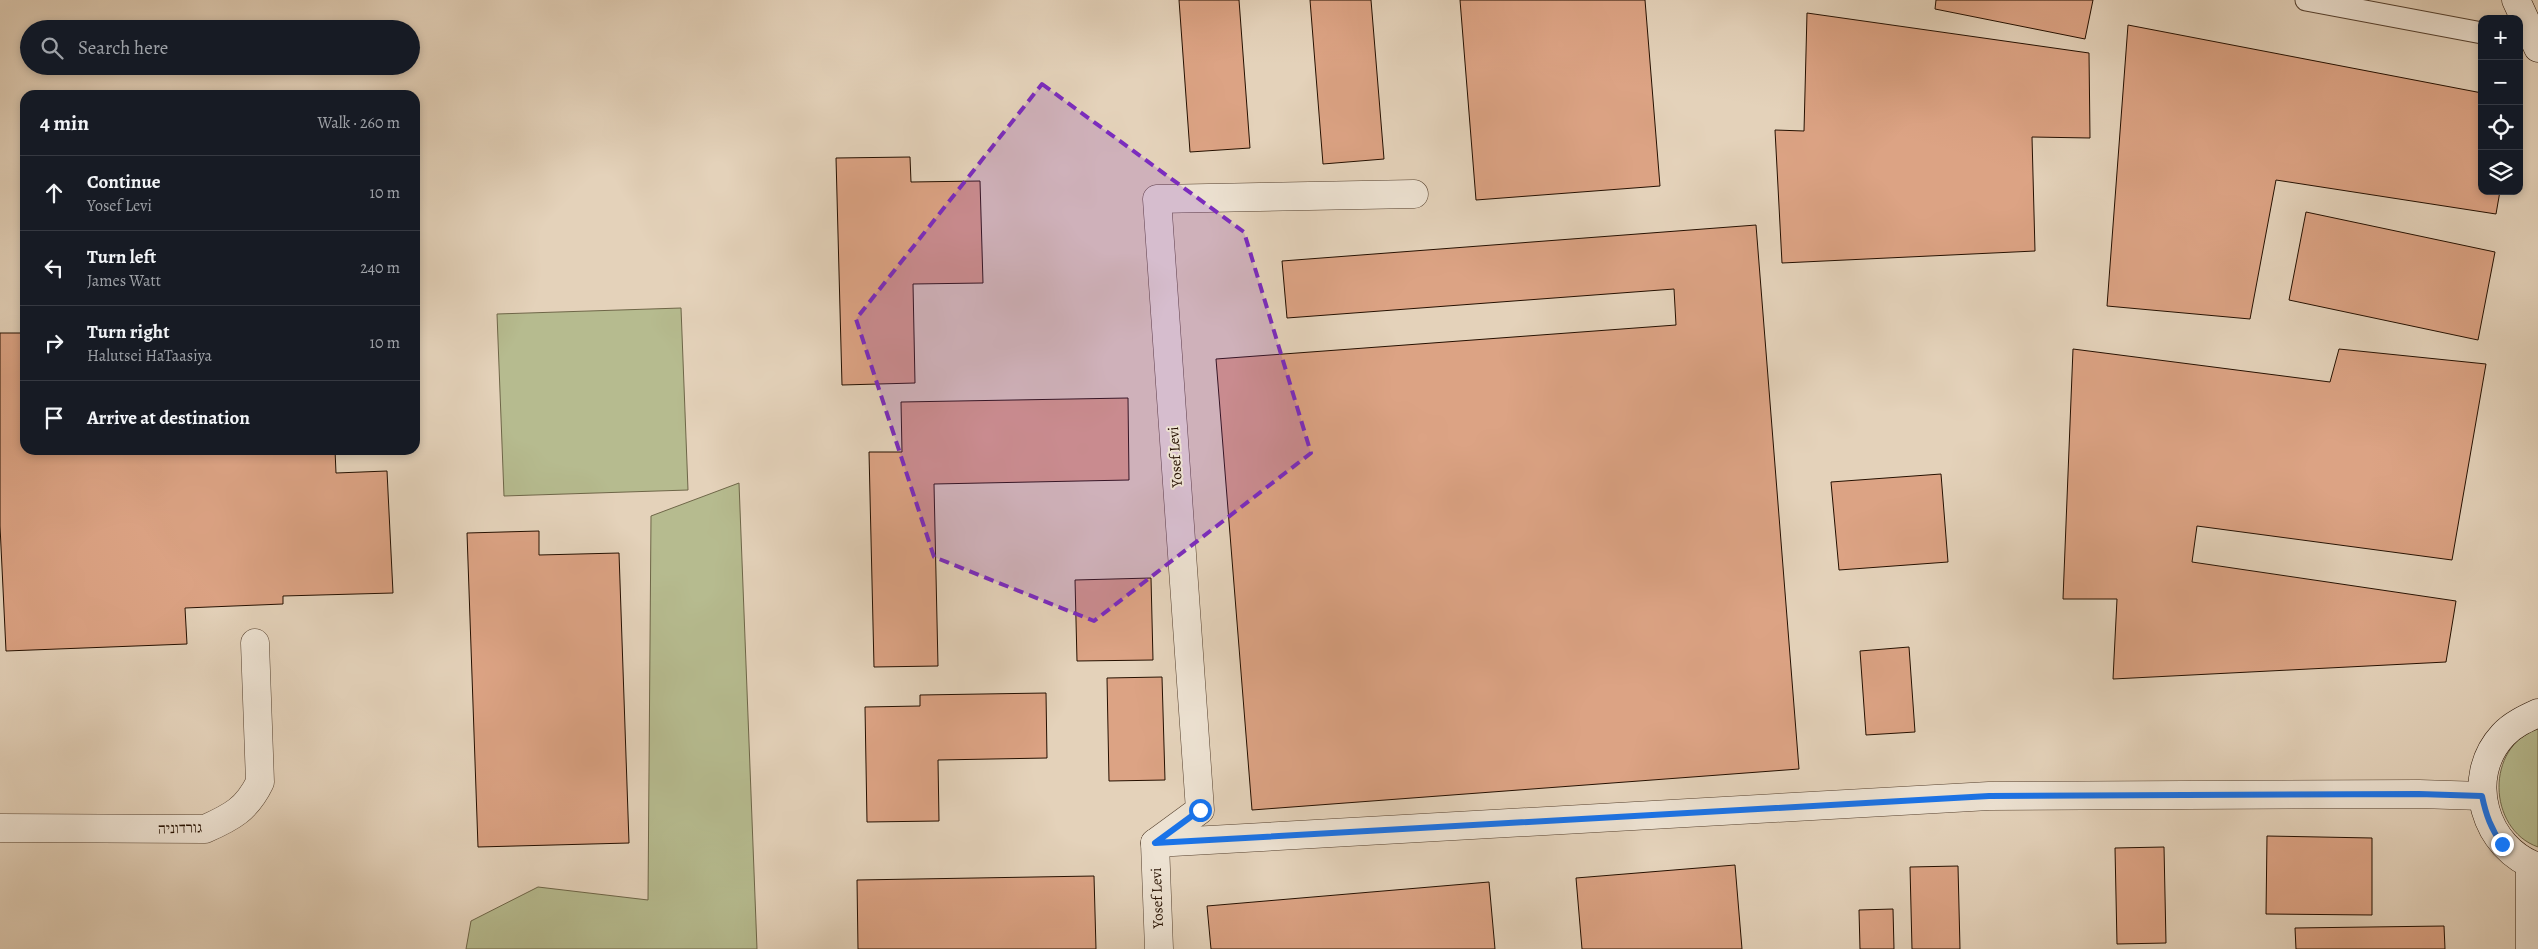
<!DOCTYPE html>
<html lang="en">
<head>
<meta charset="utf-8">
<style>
  :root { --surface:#171b24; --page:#242831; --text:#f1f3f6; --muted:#9ea1a6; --line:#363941 }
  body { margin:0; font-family:Alegreya,"Frank Ruhl Libre",serif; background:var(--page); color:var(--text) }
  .controls { position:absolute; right:15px; top:15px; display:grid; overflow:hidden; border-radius:10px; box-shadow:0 2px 8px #0003 }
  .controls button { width:45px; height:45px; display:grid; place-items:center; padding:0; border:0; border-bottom:1px solid var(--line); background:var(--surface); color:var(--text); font:25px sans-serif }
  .stop { position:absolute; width:15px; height:15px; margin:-11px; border:4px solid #1a73e8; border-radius:50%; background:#fff }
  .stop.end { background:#1a73e8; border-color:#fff; box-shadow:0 1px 5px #0008 }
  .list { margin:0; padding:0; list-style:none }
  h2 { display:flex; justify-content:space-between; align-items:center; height:65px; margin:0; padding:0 20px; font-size:21px }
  h2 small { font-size:16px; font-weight:400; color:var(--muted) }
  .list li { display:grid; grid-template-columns:32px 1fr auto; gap:15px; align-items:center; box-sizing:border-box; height:75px; padding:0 20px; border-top:1px solid var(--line) }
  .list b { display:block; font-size:19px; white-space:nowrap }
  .list p { margin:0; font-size:16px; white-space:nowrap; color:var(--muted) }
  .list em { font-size:16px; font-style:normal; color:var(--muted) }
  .icon { flex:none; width:28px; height:28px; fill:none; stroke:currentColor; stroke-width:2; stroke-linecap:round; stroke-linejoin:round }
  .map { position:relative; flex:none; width:2538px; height:949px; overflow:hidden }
  .search { position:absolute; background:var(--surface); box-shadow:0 2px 8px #0003; left:20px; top:20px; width:400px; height:55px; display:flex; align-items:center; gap:12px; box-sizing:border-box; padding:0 18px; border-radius:28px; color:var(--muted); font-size:19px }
  .panel { position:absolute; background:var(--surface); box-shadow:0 2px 8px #0003; left:20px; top:90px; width:400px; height:365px; border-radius:15px }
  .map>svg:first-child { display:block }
  .green { fill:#b6bb8f; stroke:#6e6648 }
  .building { fill:#dca384; stroke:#251000 }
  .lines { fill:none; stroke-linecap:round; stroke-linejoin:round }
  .lane-casing { stroke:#55402e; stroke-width:23 }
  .street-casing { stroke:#55402e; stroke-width:29 }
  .secondary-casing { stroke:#251000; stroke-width:29 }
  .lane { stroke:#ede2d2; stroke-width:21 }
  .street { stroke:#ede2d2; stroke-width:28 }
  .secondary { stroke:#ede2d2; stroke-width:28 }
  .route { stroke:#1a73e8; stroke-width:6 }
  .marked { fill:#7b2cbf; fill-opacity:0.2; stroke:#7b2cbf; stroke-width:4; stroke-dasharray:10 6; stroke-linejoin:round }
  .labels { text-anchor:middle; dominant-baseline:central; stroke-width:4; stroke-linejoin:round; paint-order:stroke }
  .street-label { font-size:15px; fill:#251000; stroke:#ede2d2 }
</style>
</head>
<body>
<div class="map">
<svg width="2538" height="949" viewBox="0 0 2538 949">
  <rect width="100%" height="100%" fill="#e4d2ba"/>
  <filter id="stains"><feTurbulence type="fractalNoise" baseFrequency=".004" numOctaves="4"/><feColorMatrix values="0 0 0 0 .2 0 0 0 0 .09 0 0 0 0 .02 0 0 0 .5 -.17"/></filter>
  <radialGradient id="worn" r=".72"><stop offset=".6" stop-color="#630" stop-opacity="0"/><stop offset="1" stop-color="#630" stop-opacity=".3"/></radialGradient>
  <!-- green -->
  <g class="green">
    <path d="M681,308L688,490L504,496L497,314Z"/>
    <path d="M739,483L757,949H466L471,921L538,887L648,900L651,516Z"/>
    <path d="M2538,729V847C2487,829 2485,746 2538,729Z"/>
  </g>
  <!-- building -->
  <g class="building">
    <path d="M1179,0H1239L1250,148L1190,152Z"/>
    <path d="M1310,0H1371L1384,159L1323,164Z"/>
    <path d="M1460,0H1645L1660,186L1476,200Z"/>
    <path d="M1936,0H2093L2085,39L1935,9Z"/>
    <path d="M1807,13L2089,53L2090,138L2032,137L2035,251L1782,263L1775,130L1804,131Z"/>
    <path d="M2128,25L2482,93V191H2500L2496,214L2276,180L2250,319L2107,306Z"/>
    <path d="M910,157L911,182L980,181L983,283L913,284L915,383L842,385L836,158Z"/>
    <path d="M2306,212L2495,252L2478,340L2289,300Z"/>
    <path d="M1756,225L1799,769L1252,810L1216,359L1676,325L1674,289L1287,318L1282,261Z"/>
    <path d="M0,333H25V450H335L336,473L387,471L393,593L283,596V604L185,608L187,644L6,651L0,526Z"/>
    <path d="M2073,349L2330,382L2339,349L2486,364L2452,560L2197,526L2192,562L2456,601L2446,662L2113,679L2117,599H2063Z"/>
    <path d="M1128,398L1129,480L934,484L938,666L874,667L869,452H902L901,402Z"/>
    <path d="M1941,474L1948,562L1839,570L1831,482Z"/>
    <path d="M539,531V555L619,553L629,843L478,847L467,533Z"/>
    <path d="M1151,578L1153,660L1077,661L1075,580Z"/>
    <path d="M1909,647L1915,732L1866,735L1860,651Z"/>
    <path d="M1162,677L1165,780L1109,781L1107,678Z"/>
    <path d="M1046,693L1047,758L938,760L939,821L867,822L865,707L920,706V695Z"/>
    <path d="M2267,836L2372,838V915L2266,914Z"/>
    <path d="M2164,847L2166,943L2117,944L2115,848Z"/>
    <path d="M1735,865L1742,949H1582L1576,878Z"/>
    <path d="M1958,866L1960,949H1912L1910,867Z"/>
    <path d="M1094,876L1096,949H858L857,880Z"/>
    <path d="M1489,882L1495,949H1211L1207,906Z"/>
    <path d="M1893,909L1894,949H1860L1859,910Z"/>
    <path d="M2444,926L2445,949H2296L2295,928Z"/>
  </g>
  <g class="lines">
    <!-- lane casing -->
    <g class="lane-casing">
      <path id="lane" d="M2306,0L2482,33"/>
    </g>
    <!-- street casing -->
    <g class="street-casing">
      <g id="street">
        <path d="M0,828L205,829C232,817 247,809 260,782L255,643"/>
        <path d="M1155,843L1989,796L2419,794L2482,796"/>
        <path d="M1159,949L1155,843L1200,810L1157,199L1414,194"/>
      </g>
    </g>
    <!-- secondary casing -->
    <g class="secondary-casing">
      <g id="secondary">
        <path d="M2516,0L2538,48"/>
        <path d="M2538,713C2525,719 2512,725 2503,735C2463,778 2485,849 2538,867"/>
        <path d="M2530,949V865"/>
      </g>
    </g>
    <!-- lane -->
    <use href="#lane" class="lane"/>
    <!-- street -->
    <use href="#street" class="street"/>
    <!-- secondary -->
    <use href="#secondary" class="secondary"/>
  </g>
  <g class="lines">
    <!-- route -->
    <path class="route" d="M1200,810L1155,843L1989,796L2419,794L2482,796C2486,815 2491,829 2502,844"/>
  </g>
  <!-- marked area -->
  <path class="marked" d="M1042,84L1244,232L1311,453L1094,621L934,557L856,319Z"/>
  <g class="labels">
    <!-- street labels -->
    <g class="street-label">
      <text transform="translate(1175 457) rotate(-94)">Yosef Levi</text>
      <text transform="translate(180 828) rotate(-2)">גורדוניה</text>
      <text transform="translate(1157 898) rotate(-92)">Yosef Levi</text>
    </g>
  </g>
  <rect width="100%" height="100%" filter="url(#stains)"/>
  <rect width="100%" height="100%" fill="url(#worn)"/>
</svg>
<div class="controls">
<button>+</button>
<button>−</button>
<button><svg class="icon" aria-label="locate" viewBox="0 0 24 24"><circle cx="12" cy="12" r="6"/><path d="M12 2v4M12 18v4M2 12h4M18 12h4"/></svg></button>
<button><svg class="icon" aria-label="layers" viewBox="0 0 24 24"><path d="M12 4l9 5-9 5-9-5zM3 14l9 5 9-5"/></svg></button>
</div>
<div class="stop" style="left:1200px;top:810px"></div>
<div class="stop end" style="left:2502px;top:844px"></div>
<div class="search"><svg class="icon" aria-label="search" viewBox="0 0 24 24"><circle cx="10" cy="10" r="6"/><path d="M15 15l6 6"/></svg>Search here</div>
<section class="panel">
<h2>4 min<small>Walk · 260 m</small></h2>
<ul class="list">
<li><svg class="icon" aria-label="ahead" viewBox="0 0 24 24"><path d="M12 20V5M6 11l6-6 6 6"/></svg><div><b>Continue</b><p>Yosef Levi</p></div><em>10 m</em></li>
<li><svg class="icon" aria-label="left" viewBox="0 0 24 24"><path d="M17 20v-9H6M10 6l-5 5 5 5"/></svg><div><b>Turn left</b><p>James Watt</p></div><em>240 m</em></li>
<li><svg class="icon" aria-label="right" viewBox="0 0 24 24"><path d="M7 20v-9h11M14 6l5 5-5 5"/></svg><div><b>Turn right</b><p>Halutsei HaTaasiya</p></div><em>10 m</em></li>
<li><svg class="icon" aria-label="arrive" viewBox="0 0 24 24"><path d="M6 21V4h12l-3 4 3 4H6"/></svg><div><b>Arrive at destination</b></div></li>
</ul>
</section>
</div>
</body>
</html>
